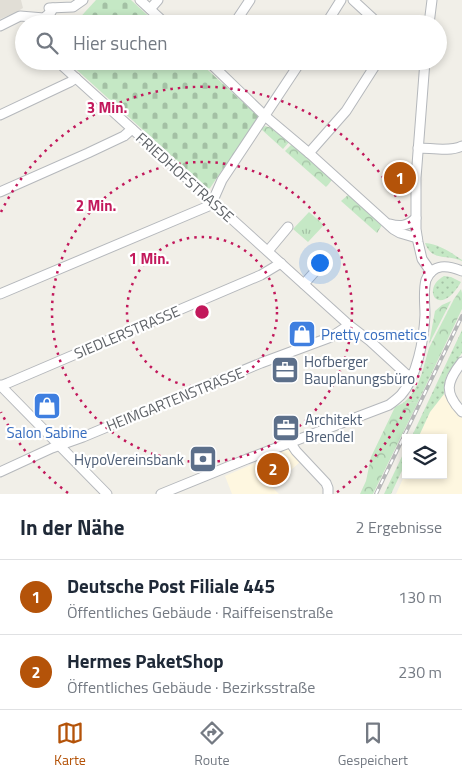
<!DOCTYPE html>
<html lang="de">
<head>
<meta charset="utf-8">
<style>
  :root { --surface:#fff; --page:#f2f2f3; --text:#1f2937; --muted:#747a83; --line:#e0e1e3; --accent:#b45309 }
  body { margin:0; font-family:"Titillium Web",sans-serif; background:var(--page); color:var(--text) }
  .controls { position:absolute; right:15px; bottom:15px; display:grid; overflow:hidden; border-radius:0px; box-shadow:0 2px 8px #0003 }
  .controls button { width:45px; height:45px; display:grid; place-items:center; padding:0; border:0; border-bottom:1px solid var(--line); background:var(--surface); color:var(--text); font:25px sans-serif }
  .you { position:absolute; left:319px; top:262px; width:18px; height:18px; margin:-12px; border:4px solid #fff; border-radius:50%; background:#1a73e8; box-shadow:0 0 0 8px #1a73e833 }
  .badge { display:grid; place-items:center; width:32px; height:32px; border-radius:50%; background:var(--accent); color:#fff; font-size:16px; font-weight:700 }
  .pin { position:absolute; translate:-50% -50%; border:2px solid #fff; box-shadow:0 1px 5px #0006 }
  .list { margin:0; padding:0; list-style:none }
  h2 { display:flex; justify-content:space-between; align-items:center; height:65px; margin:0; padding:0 20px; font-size:21px }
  h2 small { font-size:16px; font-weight:400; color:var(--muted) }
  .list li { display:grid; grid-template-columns:32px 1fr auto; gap:15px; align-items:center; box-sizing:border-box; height:75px; padding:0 20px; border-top:1px solid var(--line) }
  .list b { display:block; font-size:19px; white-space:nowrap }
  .list p { margin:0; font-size:16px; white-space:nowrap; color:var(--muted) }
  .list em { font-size:16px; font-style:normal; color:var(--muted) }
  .icon { flex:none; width:28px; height:28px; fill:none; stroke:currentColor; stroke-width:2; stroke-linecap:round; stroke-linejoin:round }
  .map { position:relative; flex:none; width:462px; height:494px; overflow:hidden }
  .search { position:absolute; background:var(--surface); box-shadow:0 2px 8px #0003; left:15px; right:15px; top:15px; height:55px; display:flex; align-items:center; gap:12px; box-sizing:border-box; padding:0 18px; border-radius:28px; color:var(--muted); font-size:19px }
  .sheet { height:215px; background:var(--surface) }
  nav { display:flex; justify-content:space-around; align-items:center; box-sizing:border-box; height:70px; border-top:1px solid var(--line); background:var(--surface); font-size:14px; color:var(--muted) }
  nav a { display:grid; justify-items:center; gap:2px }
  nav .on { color:var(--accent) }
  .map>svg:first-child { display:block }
  .commercial { fill:#fef7e0 }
  .education { fill:#e1ded6 }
  .grass { fill:url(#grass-dots) }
  .forest { fill:url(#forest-crowns) }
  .cemetery { fill:url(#cemetery-stones) }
  .park { fill:url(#park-tufts) }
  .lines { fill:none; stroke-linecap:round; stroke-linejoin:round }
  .minor-casing { stroke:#b5b8bc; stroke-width:11 }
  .minor { stroke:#fff; stroke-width:9 }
  .rail-casing { stroke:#b6b7b8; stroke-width:4 }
  .rail { stroke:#fff; stroke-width:2; stroke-dasharray:5.5; stroke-linecap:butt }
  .ring { fill:none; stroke:#c2185b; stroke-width:2.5; stroke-dasharray:2.5 5 }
  .labels { text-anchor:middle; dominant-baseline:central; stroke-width:4.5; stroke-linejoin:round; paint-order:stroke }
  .street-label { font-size:15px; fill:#5f6368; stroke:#fff }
  .shop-label { font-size:15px; fill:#366cbe; stroke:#fff; text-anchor:start }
  .service-label { font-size:15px; fill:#4e5e75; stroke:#fff; text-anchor:start }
  .centre { fill:#c2185b; stroke:#fff; stroke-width:2.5 }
  .ring-label { font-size:15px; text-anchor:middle; font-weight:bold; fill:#c2185b; stroke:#fff; stroke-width:4.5; stroke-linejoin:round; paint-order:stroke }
</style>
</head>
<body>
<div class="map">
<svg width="462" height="494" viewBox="0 0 462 494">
  <defs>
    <pattern id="grass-dots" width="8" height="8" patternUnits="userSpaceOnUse" patternTransform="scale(1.25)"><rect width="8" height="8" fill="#c5e8c5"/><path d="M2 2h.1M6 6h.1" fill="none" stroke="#a3c0a4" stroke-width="1.8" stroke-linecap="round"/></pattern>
    <pattern id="forest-crowns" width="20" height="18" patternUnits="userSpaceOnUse" patternTransform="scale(1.25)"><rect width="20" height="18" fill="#c5e8c5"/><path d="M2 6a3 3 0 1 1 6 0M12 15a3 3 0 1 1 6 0" fill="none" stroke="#a3c0a4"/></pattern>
    <pattern id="cemetery-stones" width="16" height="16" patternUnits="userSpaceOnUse" patternTransform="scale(1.25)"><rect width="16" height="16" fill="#c5e8c5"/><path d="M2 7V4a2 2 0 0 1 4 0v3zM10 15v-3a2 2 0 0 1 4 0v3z" fill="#a3c0a4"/></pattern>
    <pattern id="park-tufts" width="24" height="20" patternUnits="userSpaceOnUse" patternTransform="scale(1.25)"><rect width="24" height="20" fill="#c5e8c5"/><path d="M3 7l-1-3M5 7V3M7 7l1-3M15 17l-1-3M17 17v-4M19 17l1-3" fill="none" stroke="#a3c0a4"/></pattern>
  </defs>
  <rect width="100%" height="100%" fill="#f1efe8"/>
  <!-- commercial -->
  <g class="commercial">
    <path d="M444,394L450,405L462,417V494H396L406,472V475H443V438H418L430,412Z"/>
    <path d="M288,449L300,462L272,487L279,494H232L225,476Z"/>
  </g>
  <!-- education -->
  <path class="education" d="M0,0H21L23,8L15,13L0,19Z"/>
  <!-- grass -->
  <g class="grass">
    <path d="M425,243C439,244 450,252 462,260V261C447,254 432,262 425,243Z"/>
    <path d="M444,276L451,277L461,282C439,320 420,289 444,276Z"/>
    <path d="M462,330V353L448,373L445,380L444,394L430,412L418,438H411Z"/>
    <path d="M425,362L427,363L436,364L418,402L403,403C416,393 421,378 425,362Z"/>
    <path d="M406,448V462L391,494H384Z"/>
  </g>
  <!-- forest -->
  <g class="forest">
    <path d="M265,126L272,128L289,142L283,149L261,129Z"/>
    <path d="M292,144L332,180L326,187L285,151Z"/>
    <path d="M348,195L382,225L377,233L341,201Z"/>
    <path d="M461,289L462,293V309L436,364L427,363L425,362L429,348L454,299Z"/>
    <path d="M451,301L429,344L435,311L442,305Z"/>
    <path d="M418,402L373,494H360L366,481L371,457L395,407L403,403Z"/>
  </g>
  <!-- cemetery -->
  <g class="cemetery">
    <path d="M96,0H131L157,24H74Z"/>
    <path d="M67,61H198L259,117L210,188L208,189Z"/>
  </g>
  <!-- park -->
  <path class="park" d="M309,212L324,225L308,242L293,229Z"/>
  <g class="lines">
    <!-- minor casing -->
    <g class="minor-casing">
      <g id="minor">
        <path d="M140,0L166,24"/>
        <path d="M353,0L379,24"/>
        <path d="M49,8L73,7L83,0"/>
        <path d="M150,9L158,0"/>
        <path d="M234,24L250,0"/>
        <path d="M326,24L341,0"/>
        <path d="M429,24L432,0"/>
        <path d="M0,26L20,16L44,18L51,12L53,8"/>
        <path d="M57,61C155,149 252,237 349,325L370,341L406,374L412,376"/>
        <path d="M208,61L265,116L309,153L393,229L400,233L417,238"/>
        <path d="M425,61L416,178V229L418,242L422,259L431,272"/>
        <path d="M0,115L70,82L76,78"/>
        <path d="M418,148C431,148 451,152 462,146"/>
        <path d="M309,153L346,111L378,61"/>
        <path d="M0,192L88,153L124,136L132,129"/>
        <path d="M390,224C400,227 408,226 416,218"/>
        <path d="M268,251L288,227"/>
        <path d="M304,284L325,260"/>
        <path d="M0,294L211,205L222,180L301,61"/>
        <path d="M462,362C446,382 444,393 462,412"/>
        <path d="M0,385L107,494"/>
        <path d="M0,386L8,383L261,275L281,263"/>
        <path d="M290,442L296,451L326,483L328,488V494"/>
        <path d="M0,472L52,448L83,437L261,363L331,337L349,325"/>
        <path d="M161,494L247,459L389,405C393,402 397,399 401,395C417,377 424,339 425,315C425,304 423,291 426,280C433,263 448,265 462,271"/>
      </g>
    </g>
    <!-- minor -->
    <use href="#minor" class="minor"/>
    <!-- rail casing -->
    <g class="rail-casing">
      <path id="rail" d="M376,494L462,316"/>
    </g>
    <!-- rail -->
    <use href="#rail" class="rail"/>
  </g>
  <!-- distance rings -->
  <g class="ring">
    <circle cx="202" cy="312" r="75"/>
    <circle cx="202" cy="312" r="150"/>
    <path d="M68 493A225 225 0 0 1 1 412M1 212A225 225 0 1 1 336 493"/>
  </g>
  <!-- icons -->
  <defs>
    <g id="shop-square" transform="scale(1.4375)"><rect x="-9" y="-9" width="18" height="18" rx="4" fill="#3f7fe0" stroke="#fff"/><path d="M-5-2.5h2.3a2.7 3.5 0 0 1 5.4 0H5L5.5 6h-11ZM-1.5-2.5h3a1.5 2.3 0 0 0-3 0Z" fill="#fff"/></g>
    <g id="office-square" transform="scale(1.4375)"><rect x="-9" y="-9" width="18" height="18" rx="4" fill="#5c6f8a" stroke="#fff"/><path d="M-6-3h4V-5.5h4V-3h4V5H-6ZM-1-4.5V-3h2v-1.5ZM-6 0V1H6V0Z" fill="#fff"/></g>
    <g id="bank-square" transform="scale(1.4375)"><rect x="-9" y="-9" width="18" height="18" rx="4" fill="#5c6f8a" stroke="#fff"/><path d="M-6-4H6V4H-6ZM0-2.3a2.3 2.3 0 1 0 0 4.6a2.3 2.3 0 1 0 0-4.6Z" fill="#fff"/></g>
  </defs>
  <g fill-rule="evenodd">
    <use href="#shop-square" x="302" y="334"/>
    <use href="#office-square" x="285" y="370"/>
    <use href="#shop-square" x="47" y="406"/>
    <use href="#office-square" x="286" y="428"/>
    <use href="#bank-square" x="203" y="459"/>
  </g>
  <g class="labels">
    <!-- street labels -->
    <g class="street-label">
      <text transform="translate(185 177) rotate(42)">FRIEDHOFSTRASSE</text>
      <text transform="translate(127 332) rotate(-23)">SIEDLERSTRASSE</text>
      <text transform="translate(175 399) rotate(-22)">HEIMGARTENSTRASSE</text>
    </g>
    <!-- shop labels -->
    <g class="shop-label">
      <text x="321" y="334">Pretty cosmetics</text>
      <text x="47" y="432" text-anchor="middle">Salon Sabine</text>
    </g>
    <!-- service labels -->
    <g class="service-label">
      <text x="304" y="361">Hofberger<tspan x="304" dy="17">Bauplanungsbüro</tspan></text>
      <text x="305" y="419">Architekt<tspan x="305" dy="17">Brendel</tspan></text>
      <text x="184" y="459" text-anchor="end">HypoVereinsbank</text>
    </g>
  </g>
  <circle cx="202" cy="312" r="8" class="centre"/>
  <g class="ring-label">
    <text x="107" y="113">3 Min.</text>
    <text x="96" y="211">2 Min.</text>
    <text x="149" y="264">1 Min.</text>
  </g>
</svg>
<div class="controls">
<button><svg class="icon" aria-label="layers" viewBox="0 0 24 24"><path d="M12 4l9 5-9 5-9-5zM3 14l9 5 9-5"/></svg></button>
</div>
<div class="you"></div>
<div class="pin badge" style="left:400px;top:178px">1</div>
<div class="pin badge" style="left:273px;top:469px">2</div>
<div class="search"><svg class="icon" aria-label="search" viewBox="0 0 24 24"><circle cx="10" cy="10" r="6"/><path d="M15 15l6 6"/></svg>Hier suchen</div>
</div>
<section class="sheet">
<h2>In der Nähe<small>2 Ergebnisse</small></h2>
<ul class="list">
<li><span class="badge">1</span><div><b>Deutsche Post Filiale 445</b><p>Öffentliches Gebäude · Raiffeisenstraße</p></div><em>130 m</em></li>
<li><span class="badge">2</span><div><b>Hermes PaketShop</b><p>Öffentliches Gebäude · Bezirksstraße</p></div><em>230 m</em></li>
</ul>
</section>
<nav>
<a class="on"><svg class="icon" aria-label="map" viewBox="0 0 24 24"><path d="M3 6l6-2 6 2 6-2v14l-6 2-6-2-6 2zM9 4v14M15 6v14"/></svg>Karte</a>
<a><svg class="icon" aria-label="directions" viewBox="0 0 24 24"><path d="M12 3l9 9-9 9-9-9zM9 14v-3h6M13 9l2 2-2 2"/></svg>Route</a>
<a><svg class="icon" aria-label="saved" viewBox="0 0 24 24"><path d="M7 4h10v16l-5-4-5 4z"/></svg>Gespeichert</a>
</nav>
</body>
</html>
